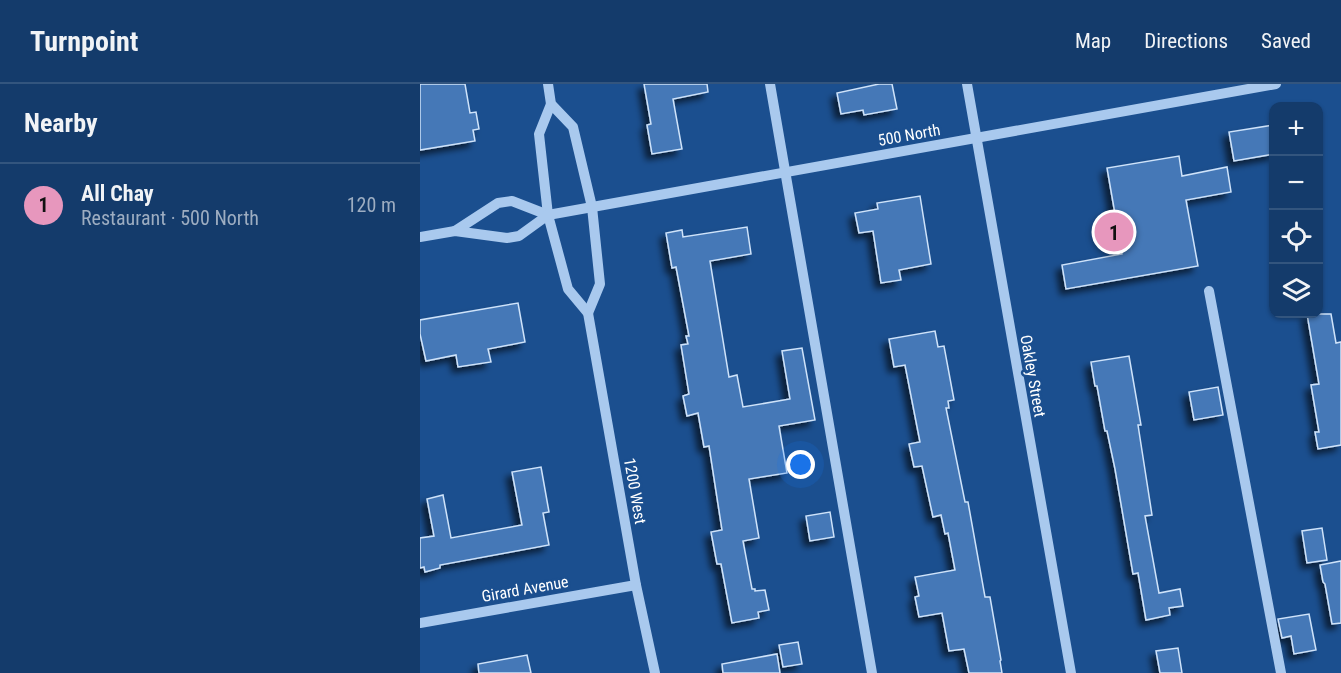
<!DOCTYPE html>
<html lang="en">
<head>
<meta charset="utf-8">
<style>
  :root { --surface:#143b6b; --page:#214673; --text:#f1f3f6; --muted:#9dadc1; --line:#33557e; --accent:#e797bd }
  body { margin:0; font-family:"Roboto Condensed",sans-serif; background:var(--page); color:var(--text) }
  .controls { position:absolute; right:18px; top:18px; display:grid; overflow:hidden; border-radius:12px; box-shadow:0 2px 4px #0004 }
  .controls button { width:54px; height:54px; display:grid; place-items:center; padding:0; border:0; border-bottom:2px solid var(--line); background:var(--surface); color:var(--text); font:30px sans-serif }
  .you { position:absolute; left:381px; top:381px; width:21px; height:21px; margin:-15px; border:4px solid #fff; border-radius:50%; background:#1a73e8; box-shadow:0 0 0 9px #1a73e833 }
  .badge { display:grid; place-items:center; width:39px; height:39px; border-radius:50%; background:var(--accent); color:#111; font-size:20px; font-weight:700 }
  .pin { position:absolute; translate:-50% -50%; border:3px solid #fff; box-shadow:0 2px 6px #0006 }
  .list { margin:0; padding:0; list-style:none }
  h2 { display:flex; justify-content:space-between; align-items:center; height:78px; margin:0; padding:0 24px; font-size:26px }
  h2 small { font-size:20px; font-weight:400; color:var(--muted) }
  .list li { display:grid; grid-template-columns:39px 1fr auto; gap:18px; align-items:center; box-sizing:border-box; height:84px; padding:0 24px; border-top:2px solid var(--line) }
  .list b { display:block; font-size:22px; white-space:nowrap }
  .list p { margin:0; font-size:20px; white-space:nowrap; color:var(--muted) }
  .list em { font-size:20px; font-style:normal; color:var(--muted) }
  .icon { flex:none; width:33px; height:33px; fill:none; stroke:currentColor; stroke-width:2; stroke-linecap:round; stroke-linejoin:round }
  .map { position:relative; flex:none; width:921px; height:589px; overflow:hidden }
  header { display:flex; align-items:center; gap:36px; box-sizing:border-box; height:84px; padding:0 30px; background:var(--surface); border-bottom:2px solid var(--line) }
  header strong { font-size:28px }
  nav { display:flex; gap:33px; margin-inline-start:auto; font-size:21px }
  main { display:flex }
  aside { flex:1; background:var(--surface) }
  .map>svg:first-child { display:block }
  .building { fill:#4478b7; stroke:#cfe3fa; stroke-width:1.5; filter:url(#shadow) }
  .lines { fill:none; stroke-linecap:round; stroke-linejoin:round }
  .minor { stroke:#a9c9ee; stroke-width:10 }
  .labels { text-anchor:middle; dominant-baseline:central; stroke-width:5; stroke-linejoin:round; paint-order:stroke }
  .street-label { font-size:16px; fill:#fff; stroke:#1b4f8f }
</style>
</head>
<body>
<header>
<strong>Turnpoint</strong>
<nav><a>Map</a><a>Directions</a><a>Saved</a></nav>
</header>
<main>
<aside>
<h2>Nearby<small></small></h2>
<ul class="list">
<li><span class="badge">1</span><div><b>All Chay</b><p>Restaurant · 500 North</p></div><em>120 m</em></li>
</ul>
</aside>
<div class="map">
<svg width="921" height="589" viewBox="0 0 921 589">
  <defs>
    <filter id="shadow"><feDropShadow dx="-5.5" dy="5.5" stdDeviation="3" flood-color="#0009"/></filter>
  </defs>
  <rect width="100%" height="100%" fill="#1b4f8f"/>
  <!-- building -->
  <g class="building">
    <path d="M0,0H45L50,29L56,28L59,45L53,46L55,57L0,66Z"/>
    <path d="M224,0H287L288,8L253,15L262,65L232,70L227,41L231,40Z"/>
    <path d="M459,0H472L477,25L444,31L443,26L421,30L417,9Z"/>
    <path d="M854,41V70L814,77L809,48Z"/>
    <path d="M759,72L762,92L807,83L811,108L766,116L778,182L646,205L642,181L702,170L687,84Z"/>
    <path d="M500,112L511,180L479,186L481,196L461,199L453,147L439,149L435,129L458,125L457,119Z"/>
    <path d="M327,143L331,170L290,177L309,293L317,291L323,323L370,315L362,267L382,264L395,336L359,342L367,389L329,395L339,454L323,457L332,505H335V507L345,506L349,526L338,528L339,534L312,539L301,480H297L291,448L302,446L289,362L284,363L278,329L267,332L263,312L269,310L261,261L268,260L266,252H269L256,183L252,184L246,149L262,146L263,153Z"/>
    <path d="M98,219L105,258L68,265L71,278L38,283L36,271L6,277L0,250V236Z"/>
    <path d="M887,230H911L916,259L921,258V361L898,365L895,348H899L891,301L899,300Z"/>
    <path d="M515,247L518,263L524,262L534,316L528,317L529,324H526L545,418H548L565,513H570L581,576L580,577L582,589H549L544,565L529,567L522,529L499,533L495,513L499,512L495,493L535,486L528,449L525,450L521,431L513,433L502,382L494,383L489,360L500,358L485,281L474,283L469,255Z"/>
    <path d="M709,272L721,341H718L732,431L725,432L739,509L760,505L763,522L749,524L750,531L726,536L718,489L713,490L695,385L687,347H685L677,302H675L671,278Z"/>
    <path d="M798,303L803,331L774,336L769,308Z"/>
    <path d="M121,383L129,428L123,429L129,461L20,481V484L5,488L4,483L0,484V454L14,452L7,415L23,411L31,454L102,441L92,388Z"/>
    <path d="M410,428L414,453L390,457L386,432Z"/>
    <path d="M902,444L907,476L887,479L882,447Z"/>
    <path d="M921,477V539L912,540L905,500L903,498L900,481Z"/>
    <path d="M889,530L896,566L874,570L871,552L862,554L858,535Z"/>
    <path d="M378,558L382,580L363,583L359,561Z"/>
    <path d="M758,564L762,589H740L736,567Z"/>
    <path d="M357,570L360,589H303L302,580Z"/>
    <path d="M107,571L111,589H59L58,580Z"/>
  </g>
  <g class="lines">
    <!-- minor -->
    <g class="minor">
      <path d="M128,0L131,20L153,43L172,123L180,200L168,229"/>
      <path d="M350,0L452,589"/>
      <path d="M547,0L651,589"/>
      <path d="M131,20L119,50L128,131L148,205L168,229L216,501L235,589"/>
      <path d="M35,147L78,119L92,117L128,131"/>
      <path d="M0,153L35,147L87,154L99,152L128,131L856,0"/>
      <path d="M789,207L861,589"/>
      <path d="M0,539L216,501"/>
    </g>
  </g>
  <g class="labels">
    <!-- street labels -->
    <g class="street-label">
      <text transform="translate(489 51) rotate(-10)">500 North</text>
      <text transform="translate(613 292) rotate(80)">Oakley Street</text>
      <text transform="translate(215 407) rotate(80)">1200 West</text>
      <text transform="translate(105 505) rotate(-10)">Girard Avenue</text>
    </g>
  </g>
</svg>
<div class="controls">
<button>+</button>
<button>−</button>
<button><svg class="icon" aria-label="locate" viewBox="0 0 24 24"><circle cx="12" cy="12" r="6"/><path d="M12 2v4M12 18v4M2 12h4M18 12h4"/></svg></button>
<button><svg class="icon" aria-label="layers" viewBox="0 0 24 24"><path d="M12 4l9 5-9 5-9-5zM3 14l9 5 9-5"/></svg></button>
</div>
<div class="you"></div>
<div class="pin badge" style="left:694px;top:148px">1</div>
</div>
</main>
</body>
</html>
